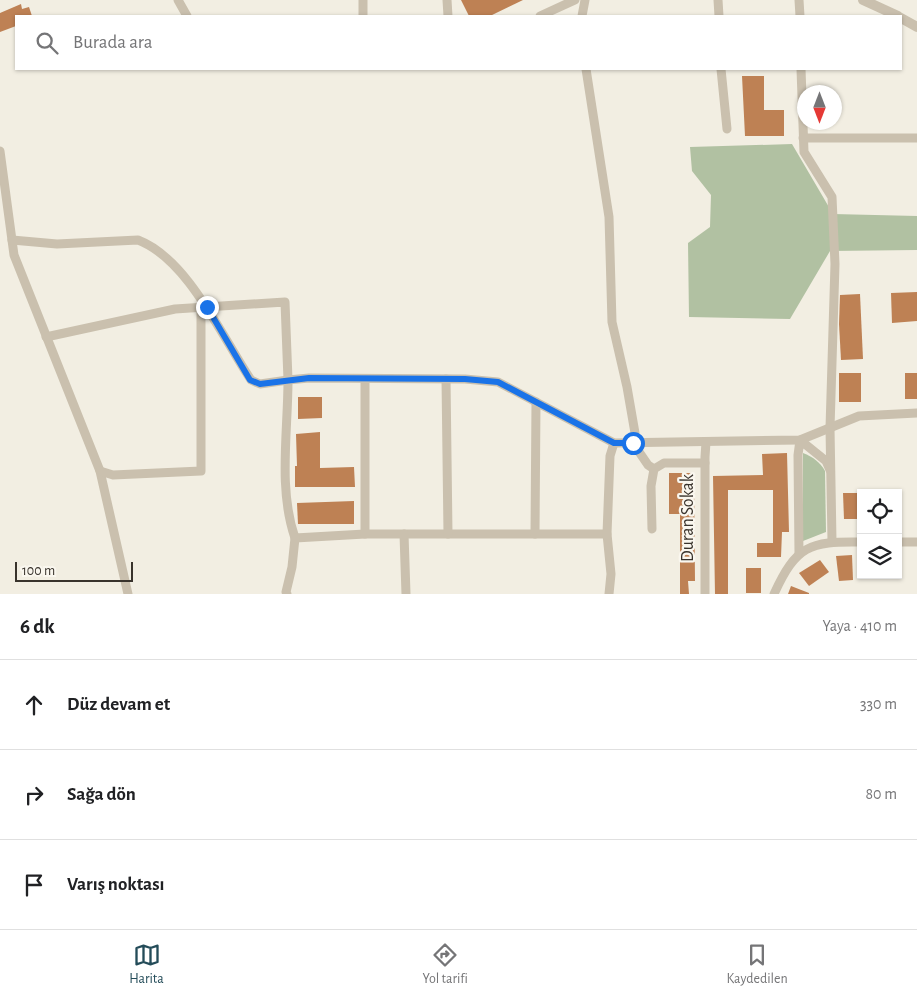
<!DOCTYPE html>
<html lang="tr">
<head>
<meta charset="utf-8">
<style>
  :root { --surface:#fff; --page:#f2f2f2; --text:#202124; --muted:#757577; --line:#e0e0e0; --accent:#244c59 }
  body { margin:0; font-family:"Alegreya Sans",sans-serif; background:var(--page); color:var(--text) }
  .controls { position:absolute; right:15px; bottom:15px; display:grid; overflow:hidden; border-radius:0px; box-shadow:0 1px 4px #0004 }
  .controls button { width:45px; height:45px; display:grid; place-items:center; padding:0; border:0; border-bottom:1px solid var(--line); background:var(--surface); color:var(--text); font:25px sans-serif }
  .compass { position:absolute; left:797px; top:85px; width:45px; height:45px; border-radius:50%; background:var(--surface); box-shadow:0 1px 4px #0004; rotate:180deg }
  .scale { position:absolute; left:15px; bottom:12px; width:118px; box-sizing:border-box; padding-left:5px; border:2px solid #39332c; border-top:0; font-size:14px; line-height:18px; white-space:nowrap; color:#39332c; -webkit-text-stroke:4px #faf7ef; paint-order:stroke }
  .stop { position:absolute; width:15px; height:15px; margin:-11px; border:4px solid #1a73e8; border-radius:50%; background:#fff }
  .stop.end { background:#1a73e8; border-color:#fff; box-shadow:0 1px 5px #0008 }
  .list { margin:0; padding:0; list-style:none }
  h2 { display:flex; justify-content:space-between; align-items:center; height:65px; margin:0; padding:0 20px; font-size:21px }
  h2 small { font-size:16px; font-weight:400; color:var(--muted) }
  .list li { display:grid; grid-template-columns:32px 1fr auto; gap:15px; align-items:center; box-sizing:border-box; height:90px; padding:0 20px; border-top:1px solid var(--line) }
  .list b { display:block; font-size:19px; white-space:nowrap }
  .list em { font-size:16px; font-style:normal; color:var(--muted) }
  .icon { flex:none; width:28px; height:28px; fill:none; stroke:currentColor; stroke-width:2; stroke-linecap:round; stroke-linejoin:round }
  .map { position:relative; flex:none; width:917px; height:594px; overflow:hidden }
  .search { position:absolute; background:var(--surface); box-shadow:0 1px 4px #0004; left:15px; right:15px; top:15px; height:55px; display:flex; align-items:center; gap:12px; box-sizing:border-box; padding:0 18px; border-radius:0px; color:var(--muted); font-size:19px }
  .sheet { height:335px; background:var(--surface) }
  nav { display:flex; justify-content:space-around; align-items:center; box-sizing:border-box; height:70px; border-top:1px solid var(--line); background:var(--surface); font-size:14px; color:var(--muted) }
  nav a { display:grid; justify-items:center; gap:2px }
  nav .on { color:var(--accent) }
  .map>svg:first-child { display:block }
  .green { fill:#b1c1a2 }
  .building { fill:#be8154 }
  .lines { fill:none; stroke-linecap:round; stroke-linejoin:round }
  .minor { stroke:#cac0ae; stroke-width:9 }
  .tertiary { stroke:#cac0ae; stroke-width:10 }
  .route { stroke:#1a73e8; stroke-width:6 }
  .labels { text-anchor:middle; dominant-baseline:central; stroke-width:4.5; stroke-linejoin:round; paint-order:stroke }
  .street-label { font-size:18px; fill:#39332c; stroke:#faf7ef }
</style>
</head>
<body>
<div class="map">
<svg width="917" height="594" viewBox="0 0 917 594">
  <rect width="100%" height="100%" fill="#f2eee2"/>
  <!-- green -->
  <g class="green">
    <path d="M792,144L833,214L917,216V250L830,251L790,319L689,317L688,243L710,227L711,195L692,171L690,147Z"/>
    <path d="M803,453C813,457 820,462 825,471L826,532L803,541Z"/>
  </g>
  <!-- building -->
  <g class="building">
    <path d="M461,0H523L490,16H469Z"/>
    <path d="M21,4L22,9L29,7L32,16H16V26L0,32V13Z"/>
    <path d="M742,76H764V110H784V136H745Z"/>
    <path d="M917,292V321L892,323L891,293Z"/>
    <path d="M860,294L863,359L841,360L839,324L840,295Z"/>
    <rect x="839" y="373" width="22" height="29"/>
    <rect x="905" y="373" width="12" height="26"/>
    <path d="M298,397H322V418L298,419Z"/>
    <path d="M320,432V468L354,467L355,487H295V466H297L296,434Z"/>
    <path d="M787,453L789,532H782L781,557H757V543H773V490H728V594H715L713,476L763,475L762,454Z"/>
    <path d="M669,473H694L695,581H688L689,594H680V514H669Z"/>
    <path d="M843,493H858V519H844Z"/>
    <path d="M354,501V524H298L297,503Z"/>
    <path d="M852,555L853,580L839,581L836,556Z"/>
    <path d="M820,560L829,572L809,586L799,573Z"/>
    <rect x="746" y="568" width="15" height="25"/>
    <path d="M791,586L809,593V594H788Z"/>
  </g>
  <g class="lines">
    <!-- minor -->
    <g class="minor">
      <path d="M178,0L187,16"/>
      <path d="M447,0L448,16"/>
      <path d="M718,0L719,16"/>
      <path d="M799,0L800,16"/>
      <path d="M363,16V0"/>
      <path d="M540,16L575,0"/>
      <path d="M582,16L585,0"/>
      <path d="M586,69L609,217L612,322L627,387L635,433L633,443L648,465L654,469"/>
      <path d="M721,69L727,129"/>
      <path d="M801,69L804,152L832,197L835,264L830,428L832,541"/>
      <path d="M803,138H917"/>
      <path d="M0,151L14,255L100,471L128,594"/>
      <path d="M12,240L57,244L138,240C188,259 222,337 251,380L260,384L288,380C288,432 278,489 295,538L365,534H607"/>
      <path d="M46,337L175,309L285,302L288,380L309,378L465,379L498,382L614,443L800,440L859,416L917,413"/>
      <path d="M446,379L448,534"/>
      <path d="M100,471L113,475L201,471V307"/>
      <path d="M652,529L651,486L654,469L664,463H705"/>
      <path d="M365,534V379"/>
      <path d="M404,534L406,594"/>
      <path d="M535,534L536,402"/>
      <path d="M898,542H917"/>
      <path d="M799,554L798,455L800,440L826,461L830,470"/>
      <path d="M287,594L286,592L292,567L295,538"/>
      <path d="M609,594L611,574L607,534L610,456L614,443"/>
      <path d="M705,594V457L706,442"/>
      <path d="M774,594C796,546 809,541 861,542"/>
    </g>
    <!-- tertiary -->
    <g class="tertiary">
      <path d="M863,0L898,16"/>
      <path d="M901,18L917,27"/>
    </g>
  </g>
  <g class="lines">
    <!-- route -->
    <path class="route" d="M207,307L250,380L260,384L309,378L465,379L498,382L614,443H633"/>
  </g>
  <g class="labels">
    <!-- street labels -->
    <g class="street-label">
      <text transform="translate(688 518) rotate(-90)">Duran Sokak</text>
    </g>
  </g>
</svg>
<div class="controls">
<button><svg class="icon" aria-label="locate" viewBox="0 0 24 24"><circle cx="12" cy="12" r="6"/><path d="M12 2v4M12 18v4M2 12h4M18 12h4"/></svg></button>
<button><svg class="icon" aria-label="layers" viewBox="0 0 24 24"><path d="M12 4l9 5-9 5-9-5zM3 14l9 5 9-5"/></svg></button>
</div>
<svg class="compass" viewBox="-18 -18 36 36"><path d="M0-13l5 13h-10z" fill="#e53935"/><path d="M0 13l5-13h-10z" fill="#757577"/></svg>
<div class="scale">100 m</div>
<div class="stop" style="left:633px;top:443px"></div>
<div class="stop end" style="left:207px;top:307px"></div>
<div class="search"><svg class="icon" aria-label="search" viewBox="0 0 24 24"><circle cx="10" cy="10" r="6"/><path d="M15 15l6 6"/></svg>Burada ara</div>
</div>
<section class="sheet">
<h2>6 dk<small>Yaya · 410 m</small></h2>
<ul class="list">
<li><svg class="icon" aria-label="ahead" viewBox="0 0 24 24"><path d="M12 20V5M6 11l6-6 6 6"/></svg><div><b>Düz devam et</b></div><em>330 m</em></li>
<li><svg class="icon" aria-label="right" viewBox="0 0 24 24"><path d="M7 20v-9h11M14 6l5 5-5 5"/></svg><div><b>Sağa dön</b></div><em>80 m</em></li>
<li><svg class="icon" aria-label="arrive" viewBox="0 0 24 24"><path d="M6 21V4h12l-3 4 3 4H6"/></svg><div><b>Varış noktası</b></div></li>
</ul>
</section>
<nav>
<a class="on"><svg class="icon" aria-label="map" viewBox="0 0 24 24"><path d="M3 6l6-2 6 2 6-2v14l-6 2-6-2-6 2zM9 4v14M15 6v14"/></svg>Harita</a>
<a><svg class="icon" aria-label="directions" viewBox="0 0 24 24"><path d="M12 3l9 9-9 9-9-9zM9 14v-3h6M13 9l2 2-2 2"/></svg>Yol tarifi</a>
<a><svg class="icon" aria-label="saved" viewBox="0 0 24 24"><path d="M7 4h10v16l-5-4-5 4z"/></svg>Kaydedilen</a>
</nav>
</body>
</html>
